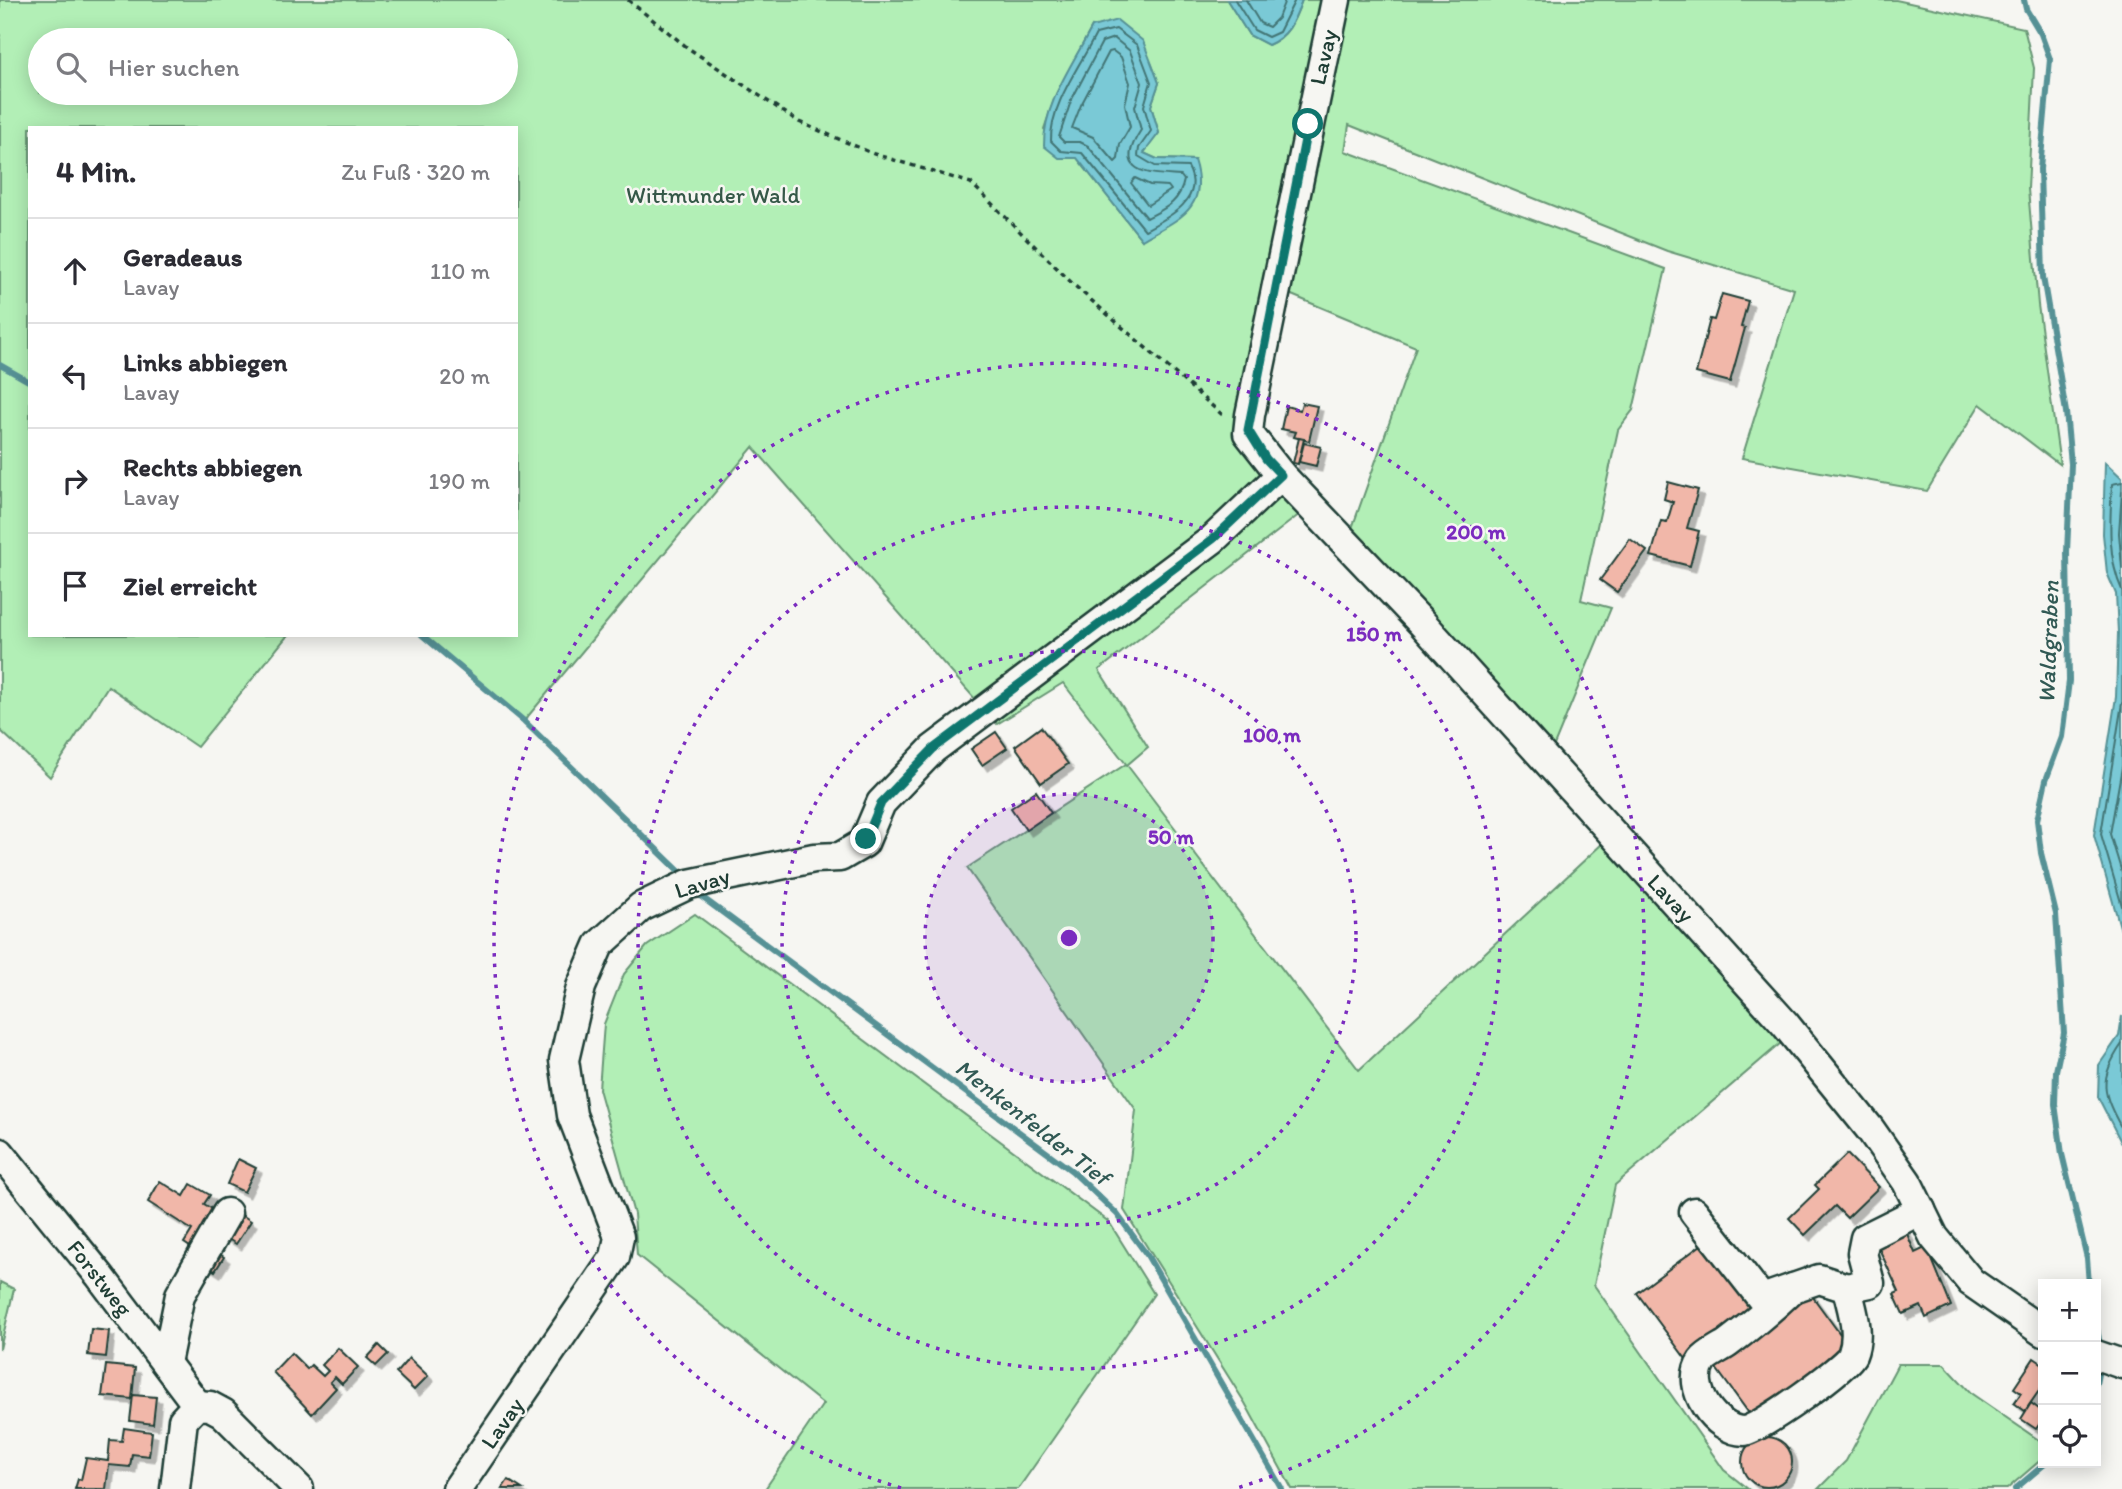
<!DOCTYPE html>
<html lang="de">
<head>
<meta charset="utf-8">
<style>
  :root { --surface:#fff; --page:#f7f7f7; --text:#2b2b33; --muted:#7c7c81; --line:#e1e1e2 }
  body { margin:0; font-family:Itim,sans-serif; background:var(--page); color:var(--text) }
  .controls { position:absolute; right:21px; bottom:21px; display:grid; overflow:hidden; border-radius:0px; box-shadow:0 4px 18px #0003 }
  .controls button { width:63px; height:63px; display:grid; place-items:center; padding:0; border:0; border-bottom:2px solid var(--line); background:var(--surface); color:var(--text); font:35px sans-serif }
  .stop { position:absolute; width:21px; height:21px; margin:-16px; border:5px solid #0f766e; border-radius:50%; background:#fff }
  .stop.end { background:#0f766e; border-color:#fff; box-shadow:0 2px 7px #0008 }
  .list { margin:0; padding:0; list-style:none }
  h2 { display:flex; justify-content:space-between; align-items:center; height:91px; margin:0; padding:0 28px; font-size:30px }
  h2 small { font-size:23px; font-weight:400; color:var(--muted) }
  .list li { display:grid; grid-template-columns:46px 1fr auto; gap:21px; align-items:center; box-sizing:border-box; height:105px; padding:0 28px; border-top:2px solid var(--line) }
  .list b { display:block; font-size:26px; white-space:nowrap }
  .list p { margin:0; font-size:23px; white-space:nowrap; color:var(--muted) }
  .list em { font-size:23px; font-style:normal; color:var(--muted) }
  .icon { flex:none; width:38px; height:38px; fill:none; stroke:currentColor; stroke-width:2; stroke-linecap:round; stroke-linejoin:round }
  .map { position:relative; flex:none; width:2122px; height:1489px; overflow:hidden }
  .search { position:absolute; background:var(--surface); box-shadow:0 4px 18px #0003; left:28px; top:28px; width:490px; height:77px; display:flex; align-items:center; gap:18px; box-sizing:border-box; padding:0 24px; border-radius:38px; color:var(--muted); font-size:26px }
  .panel { position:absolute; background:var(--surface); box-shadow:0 4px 18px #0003; left:28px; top:126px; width:490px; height:511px; border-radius:0px }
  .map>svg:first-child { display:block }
  .green { fill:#b2efb6; stroke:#689675; stroke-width:2; fill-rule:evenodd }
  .water { fill:#7ac9d6; stroke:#569195; stroke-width:2 }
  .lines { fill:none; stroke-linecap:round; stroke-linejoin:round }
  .shore { stroke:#437575; stroke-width:2 }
  .stream { stroke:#569195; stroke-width:6 }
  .building { fill:#f1b7a9; stroke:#1f3d34; stroke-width:2; filter:url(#shadow) }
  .minor-casing { stroke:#1f3d34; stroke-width:33 }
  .path { stroke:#1f3d34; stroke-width:3.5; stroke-dasharray:5 5; stroke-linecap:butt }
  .minor { stroke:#f6f6f2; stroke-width:28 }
  .route { stroke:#0f766e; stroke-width:9 }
  .ring { fill:none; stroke:#7b2cbf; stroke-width:3.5; stroke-dasharray:3.5 7 }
  .labels { text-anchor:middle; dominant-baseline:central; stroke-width:5; stroke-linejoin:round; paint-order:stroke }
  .street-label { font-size:23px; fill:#1f3d34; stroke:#f6f6f2 }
  .park-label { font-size:23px; fill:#355848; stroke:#f6f6f2 }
  .water-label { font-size:24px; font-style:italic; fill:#315954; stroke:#f6f6f2 }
  .centre { fill:#7b2cbf; stroke:#f6f6f2; stroke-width:3.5 }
  .ring-label { font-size:21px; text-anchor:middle; font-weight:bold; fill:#7b2cbf; stroke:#f6f6f2; stroke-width:5; stroke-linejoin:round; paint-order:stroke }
</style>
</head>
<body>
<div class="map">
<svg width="2122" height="1489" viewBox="0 0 2122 1489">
  <defs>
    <filter id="shadow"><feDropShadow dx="5.5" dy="5.5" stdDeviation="0" flood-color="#0004"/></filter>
  </defs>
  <rect width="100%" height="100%" fill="#f6f6f2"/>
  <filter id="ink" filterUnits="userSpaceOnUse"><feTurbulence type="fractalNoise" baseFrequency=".0143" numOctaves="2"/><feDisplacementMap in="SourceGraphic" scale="14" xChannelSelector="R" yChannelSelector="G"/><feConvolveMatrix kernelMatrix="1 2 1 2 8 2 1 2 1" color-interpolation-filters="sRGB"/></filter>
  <g filter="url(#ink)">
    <!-- green -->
    <g class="green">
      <path d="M0,0H1227L1249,35L1268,45C1289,36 1294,21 1302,0H1896L2024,28L2034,68L2028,189L2038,305L2060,465L1980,404L1927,491L1742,458L1794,289L1667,251L1349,125L1345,151L1666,269L1633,410L1618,430L1581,600L1611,608L1553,748L1350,534L1416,347L1282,291L1248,433L1260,471L1300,514L1099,670L1148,747L1127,765L1359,1070L1603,843L1745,996L1782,1042L1615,1185L1594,1285L1724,1470L1748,1489H1292L1245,1403L1124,1210L1136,1110L967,868L1126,764L1063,683L997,724L753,447L524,721L422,635H516V128H30V635H288L197,747L108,686L50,777L0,730ZM1092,27L1151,63L1159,83L1151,106L1159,133L1143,153L1157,159L1194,160L1142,240L1077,158L1044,129L1056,94ZM40,40H506V93H40Z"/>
      <path d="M695,914L1109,1222L1154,1294L1018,1489H765L823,1404L637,1255L634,1214L599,1089L604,1024L624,974L647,946Z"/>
      <path d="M0,1282L14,1289L0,1349Z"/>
      <path d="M1898,1364H1944L1972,1394L2043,1443V1458L2007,1489H1818L1846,1461Z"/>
    </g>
    <!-- water -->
    <g class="water">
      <path d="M1227,0H1302C1294,21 1289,36 1268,45L1249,35Z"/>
      <path d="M1117,20L1143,41L1159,83L1151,106L1159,133L1144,153L1157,159L1194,160C1210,209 1178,219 1142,240L1077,158H1059L1044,146C1043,104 1073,64 1092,27Z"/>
      <path d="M2105,462L2122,478V934L2094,835L2116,697L2118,633L2116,594L2107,573L2103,534Z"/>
      <path d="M2122,1016V1144L2098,1097L2099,1065L2119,1036Z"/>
    </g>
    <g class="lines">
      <!-- shore -->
      <g class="shore">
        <path d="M1235,0L1254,30L1268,37L1279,32L1295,0"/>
        <path d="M1246,0L1260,23L1269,27L1278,18L1285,0"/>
        <path d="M1116,29L1137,45L1151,82L1144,106L1151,131L1139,148L1138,156L1155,166L1188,167C1206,199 1168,218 1145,230L1082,153L1061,151L1051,141C1050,105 1080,66 1096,34Z"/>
        <path d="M1114,38L1130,51L1142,83L1135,107L1141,130C1113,172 1144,174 1181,176L1184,180C1180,202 1166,208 1147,218L1088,146L1080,142H1064L1059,137L1071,101L1102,42Z"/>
        <path d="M1113,51L1121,57L1130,83L1125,104L1130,127L1120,144L1118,159L1115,162L1093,137L1072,128L1081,105L1109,52Z"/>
        <path d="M1135,178L1150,185L1168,186L1171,190L1148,205L1131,183Z"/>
        <path d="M2122,482L2112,484C2110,520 2107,557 2122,590"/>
        <path d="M2122,491L2119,533L2122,568"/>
        <path d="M2122,703L2101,834L2122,906"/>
        <path d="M2122,767L2110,834L2122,873"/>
        <path d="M2122,1044C2098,1079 2102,1093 2122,1129"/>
      </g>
      <!-- stream -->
      <g class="stream">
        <path d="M2024,0L2026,9L2041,34L2050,59L2040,169L2043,277L2066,412L2071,464L2067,552L2069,681L2062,737L2046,780L2037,820L2041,853L2056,914L2064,1033L2056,1071L2055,1104L2062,1154L2087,1258L2089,1284"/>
        <path d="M0,365L30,382"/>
        <path d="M422,635L524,721L680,872"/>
        <path d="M699,895L1072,1171L1117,1214L1147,1255L1282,1489"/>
        <path d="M2096,1323L2100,1345"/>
        <path d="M2096,1384L2099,1369"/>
        <path d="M2015,1489L2046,1463"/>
      </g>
    </g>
    <!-- building -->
    <g class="building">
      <path d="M1722,294L1748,301L1741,327L1745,328L1730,382L1696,373L1710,319L1714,320Z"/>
      <path d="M1302,403L1317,406L1309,441L1294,437L1296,432L1281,429L1286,406L1300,410Z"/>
      <path d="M1299,438L1304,439L1298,464L1293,463Z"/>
      <path d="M1304,443L1321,447L1316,466L1299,462Z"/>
      <path d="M1668,482L1698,490L1687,528L1699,531L1690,566L1651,556L1661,521L1667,522L1673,502L1664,499Z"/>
      <path d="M1630,539L1647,551L1617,592L1600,580Z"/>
      <path d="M1041,727L1068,764L1041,783L1015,746Z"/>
      <path d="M996,732L1007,748L982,765L971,749Z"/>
      <path d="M1036,791L1051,813L1026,830L1011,808Z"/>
      <path d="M1847,1154L1879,1187L1847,1218L1835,1206L1805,1235L1789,1218L1819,1189L1815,1185Z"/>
      <path d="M238,1159L256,1168L244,1192L227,1184Z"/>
      <path d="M160,1181L184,1196L191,1184L210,1195L204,1204L219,1213L196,1251L184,1243L192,1230L148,1202Z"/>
      <path d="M236,1211L251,1221L236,1244L220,1234Z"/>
      <path d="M1905,1229L1915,1253L1927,1247L1951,1306L1926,1318L1921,1306L1903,1314L1894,1294L1899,1292L1876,1242Z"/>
      <path d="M1705,1242L1758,1313L1731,1326L1686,1359L1637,1293Z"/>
      <path d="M214,1250L224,1257L215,1271L204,1264Z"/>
      <path d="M1810,1293L1848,1345L1751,1416L1713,1364Z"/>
      <path d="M91,1329L109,1331L106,1357L88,1355Z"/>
      <path d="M379,1345L388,1354L376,1366L367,1358Z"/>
      <path d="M338,1348L358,1367L342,1384L335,1377L330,1382L336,1388L312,1414L273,1372L291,1353L307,1369L311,1365L323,1376L328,1371L322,1365Z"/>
      <path d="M409,1358L428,1376L414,1390L396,1373Z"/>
      <path d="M2034,1358L2043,1364V1385L2025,1411L2014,1403L2021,1393L2014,1388Z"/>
      <path d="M106,1365L135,1368L132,1399L102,1396Z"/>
      <path d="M133,1395L156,1397L153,1424L130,1421Z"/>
      <path d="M2031,1403L2043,1412V1419L2036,1429L2021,1419Z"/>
      <path d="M124,1428L152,1432L149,1456L132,1454L130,1467L109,1465L106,1489H75L78,1479L81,1480L86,1458L108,1461L110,1440L122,1441Z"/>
      <circle cx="1767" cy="1462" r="25"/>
      <path d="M508,1480L522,1489H502Z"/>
    </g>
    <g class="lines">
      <!-- minor casing -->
      <g class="minor-casing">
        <g id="minor">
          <path d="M1281,475L1248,433L1250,415L1336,0"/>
          <path d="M0,1153L100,1276L197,1405"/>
          <path d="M1694,1212L1762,1299L1819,1279L1847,1288L1870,1283L1862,1253L1865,1238L1921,1210"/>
          <path d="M1793,1288C1772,1308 1751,1326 1728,1343C1721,1348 1707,1354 1702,1361C1684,1387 1716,1431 1744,1431C1757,1431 1848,1366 1852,1355C1861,1333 1852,1310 1847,1288"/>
          <path d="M2096,1355L2122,1364"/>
          <path d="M166,1363L180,1295L227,1213"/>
          <path d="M175,1489L183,1420L197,1405L210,1406L223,1413L299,1489"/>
          <path d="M457,1489L615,1257L619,1237L572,1115L564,1060L581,987L599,945L641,907L689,884L814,858L840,857L864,843L881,803L933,749L1213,539L1281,475L1423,624L1785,1024L1870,1129L1907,1182L1934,1237L1971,1282L2043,1332"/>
        </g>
      </g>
      <!-- path -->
      <path class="path" d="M628,0L688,48L799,122L874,154L971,183L1075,286L1226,418"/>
      <!-- minor -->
      <use href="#minor" class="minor"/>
    </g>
  </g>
  <g class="lines" filter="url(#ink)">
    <!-- route -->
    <path class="route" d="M866,839L881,803L933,749L1213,539L1281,475L1266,459L1248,430L1308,124"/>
  </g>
  <!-- distance rings -->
  <circle cx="1069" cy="938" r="144" fill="#7b2cbf" fill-opacity=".12"/>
  <g class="ring">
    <circle cx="1069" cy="938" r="144"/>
    <circle cx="1069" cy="938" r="287"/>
    <circle cx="1069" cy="938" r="431"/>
    <path d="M901 1488A575 575 0 1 1 1237 1488"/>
  </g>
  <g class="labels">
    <!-- street labels -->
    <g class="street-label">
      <text transform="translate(1323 57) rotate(-77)">Lavay</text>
      <text transform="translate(702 883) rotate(-17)">Lavay</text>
      <text transform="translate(1671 898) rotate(47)">Lavay</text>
      <text transform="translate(100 1278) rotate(52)">Forstweg</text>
      <text transform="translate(502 1423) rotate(-55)">Lavay</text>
    </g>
    <!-- park labels -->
    <g class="park-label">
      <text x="713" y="195">Wittmunder Wald</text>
    </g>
    <!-- water labels -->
    <g class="water-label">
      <text transform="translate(2048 642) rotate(-88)">Waldgraben</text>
      <text transform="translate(1033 1122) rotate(38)">Menkenfelder Tief</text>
    </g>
  </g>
  <circle cx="1069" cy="938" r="10" class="centre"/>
  <g class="ring-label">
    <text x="1476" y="539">200 m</text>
    <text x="1374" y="641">150 m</text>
    <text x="1272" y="742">100 m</text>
    <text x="1171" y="844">50 m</text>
  </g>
</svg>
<div class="controls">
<button>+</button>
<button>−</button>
<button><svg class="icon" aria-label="locate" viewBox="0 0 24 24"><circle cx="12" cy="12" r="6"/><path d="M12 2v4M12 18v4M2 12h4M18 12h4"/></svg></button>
</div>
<div class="stop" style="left:1308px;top:124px"></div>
<div class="stop end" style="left:866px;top:839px"></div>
<div class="search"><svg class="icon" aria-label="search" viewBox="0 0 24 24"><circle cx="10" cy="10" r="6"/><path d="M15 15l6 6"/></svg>Hier suchen</div>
<section class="panel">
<h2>4 Min.<small>Zu Fuß · 320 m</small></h2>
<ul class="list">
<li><svg class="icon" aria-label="ahead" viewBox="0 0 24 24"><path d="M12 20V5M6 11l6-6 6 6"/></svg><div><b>Geradeaus</b><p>Lavay</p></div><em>110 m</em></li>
<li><svg class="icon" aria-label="left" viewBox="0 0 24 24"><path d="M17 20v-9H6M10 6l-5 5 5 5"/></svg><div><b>Links abbiegen</b><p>Lavay</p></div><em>20 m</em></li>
<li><svg class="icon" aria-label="right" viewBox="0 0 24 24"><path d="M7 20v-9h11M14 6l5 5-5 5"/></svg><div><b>Rechts abbiegen</b><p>Lavay</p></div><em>190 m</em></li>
<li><svg class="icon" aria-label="arrive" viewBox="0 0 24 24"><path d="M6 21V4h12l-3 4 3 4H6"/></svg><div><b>Ziel erreicht</b></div></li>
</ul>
</section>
</div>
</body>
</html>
